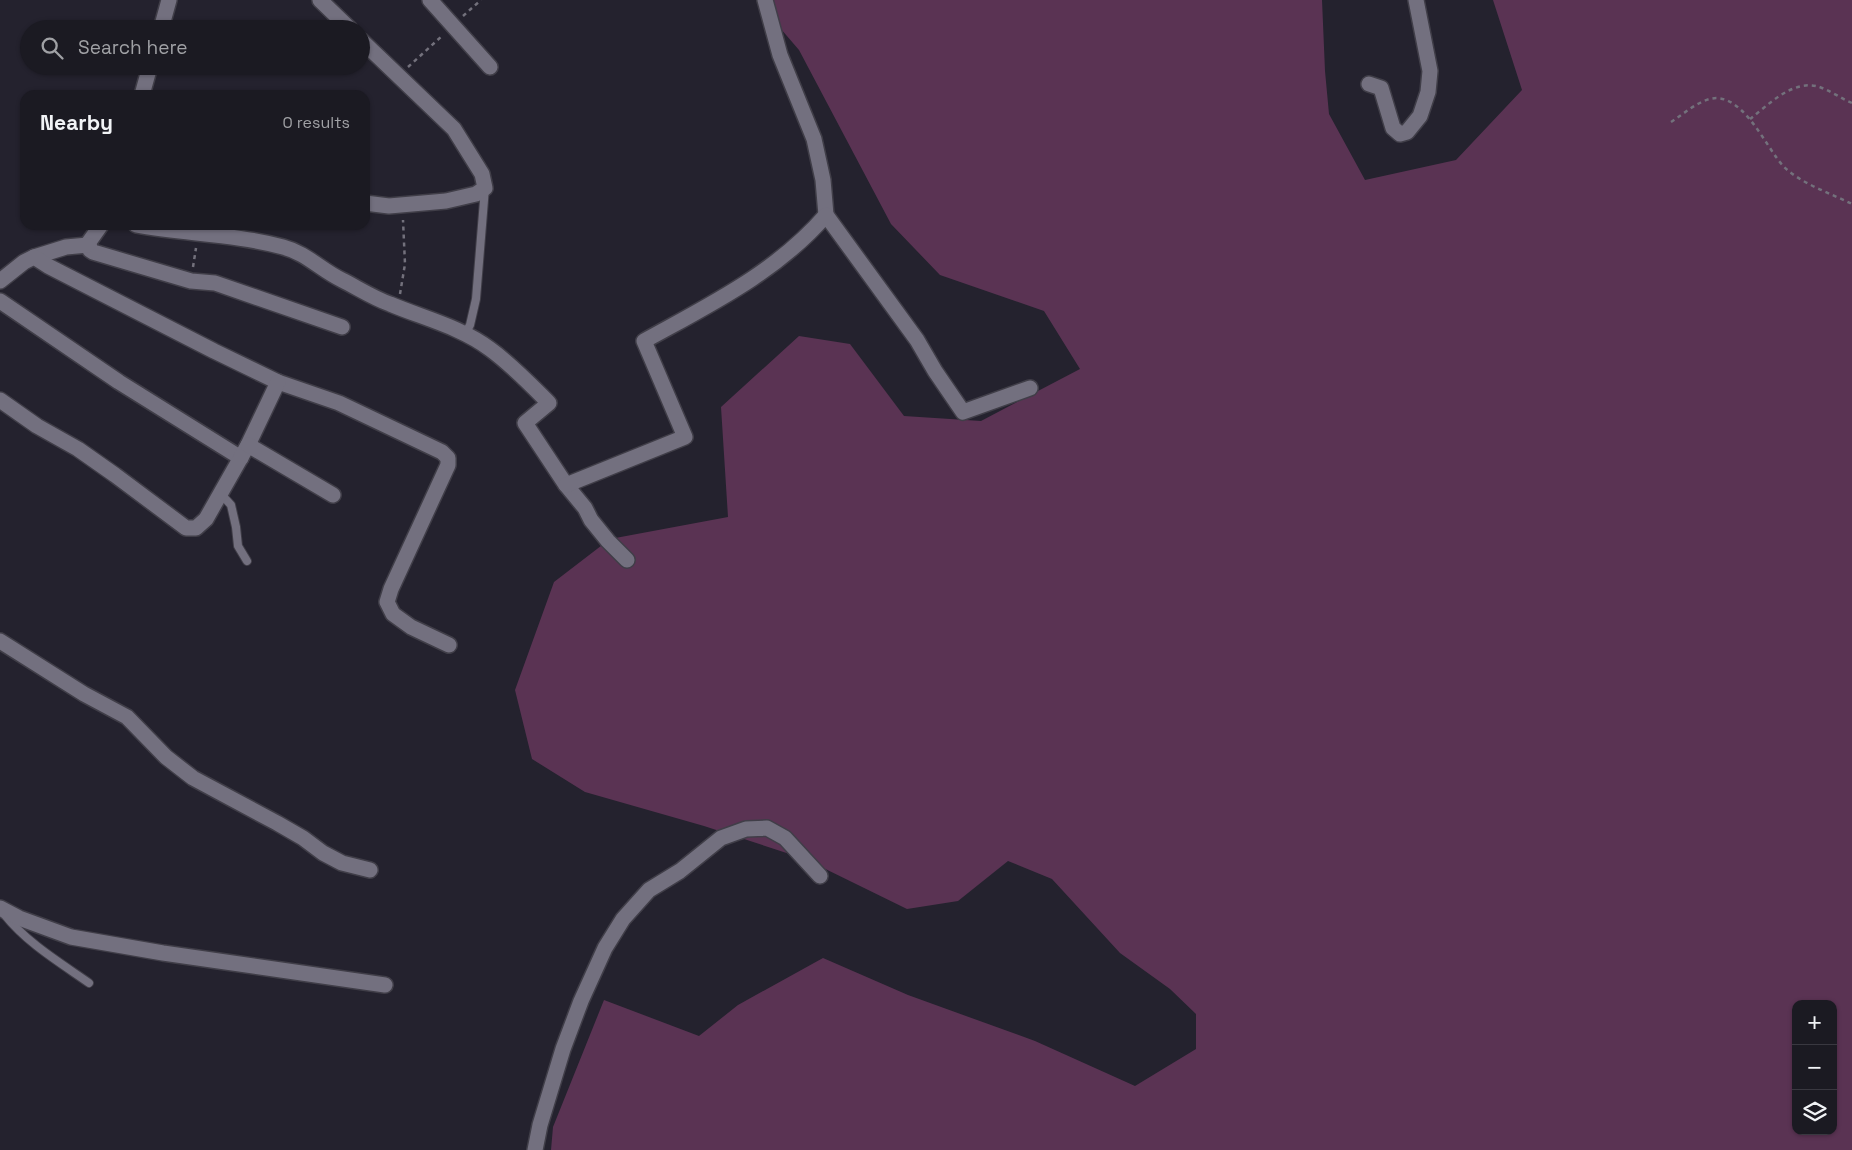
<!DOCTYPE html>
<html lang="en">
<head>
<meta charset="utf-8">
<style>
  :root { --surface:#1b1a22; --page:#28272f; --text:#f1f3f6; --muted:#a0a1a5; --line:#393840 }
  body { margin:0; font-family:"Space Grotesk",sans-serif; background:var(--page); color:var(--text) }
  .controls { position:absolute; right:15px; bottom:15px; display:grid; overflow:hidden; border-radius:10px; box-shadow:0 1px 4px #0004 }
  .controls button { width:45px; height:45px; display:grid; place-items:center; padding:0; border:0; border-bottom:1px solid var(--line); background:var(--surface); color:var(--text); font:25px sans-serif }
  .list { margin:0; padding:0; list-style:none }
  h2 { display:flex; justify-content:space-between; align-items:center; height:65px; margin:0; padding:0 20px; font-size:21px }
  h2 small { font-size:16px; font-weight:400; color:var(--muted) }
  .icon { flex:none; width:28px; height:28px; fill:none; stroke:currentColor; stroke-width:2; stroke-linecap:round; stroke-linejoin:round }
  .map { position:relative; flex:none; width:1852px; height:1150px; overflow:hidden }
  .search { position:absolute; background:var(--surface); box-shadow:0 1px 4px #0004; left:20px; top:20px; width:350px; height:55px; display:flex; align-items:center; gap:12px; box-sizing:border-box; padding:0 18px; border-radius:28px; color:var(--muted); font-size:19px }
  .panel { position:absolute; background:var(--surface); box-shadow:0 1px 4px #0004; left:20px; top:90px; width:350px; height:140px; border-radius:15px }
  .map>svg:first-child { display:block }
  .green { fill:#5a3353; fill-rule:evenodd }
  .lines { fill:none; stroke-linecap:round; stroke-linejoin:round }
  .service-casing { stroke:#403e48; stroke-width:10 }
  .minor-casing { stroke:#403e48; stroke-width:18 }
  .path { stroke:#73717c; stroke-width:2.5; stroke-dasharray:4 4; stroke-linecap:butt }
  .service { stroke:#73707f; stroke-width:8 }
  .minor { stroke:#73707f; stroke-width:15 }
</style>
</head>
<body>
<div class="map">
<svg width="1852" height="1150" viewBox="0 0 1852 1150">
  <rect width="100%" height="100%" fill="#24222e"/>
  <!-- green -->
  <path class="green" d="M756,0H1322L1325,71L1329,114L1365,180L1456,160L1522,90L1493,0H1852V1150H551L553,1127L604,1000L699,1036L738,1005L823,958L908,995L1035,1041L1135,1086L1196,1049V1014L1170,989L1120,953L1052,879L1008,861L958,901L907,909L805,859L704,826L585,792L532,759L515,690L554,582L610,539L728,517L721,407L799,336L850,344L904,416L981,421L1080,369L1044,311L940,275L891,224L799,50ZM1796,1004H1833V1131H1796Z"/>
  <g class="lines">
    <!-- service casing -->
    <g class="service-casing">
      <g id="service">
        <path d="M465,334L470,325L476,299L485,188"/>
        <path d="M221,494L231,505L236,527L238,546L247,561"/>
        <path d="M4,914C27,943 59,962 89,983"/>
      </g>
    </g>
    <!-- minor casing -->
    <g class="minor-casing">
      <g id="minor">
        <path d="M320,0L350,29"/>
        <path d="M430,0L490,67"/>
        <path d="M765,0L780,55L814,139L823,180L826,215"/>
        <path d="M161,29L169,0"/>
        <path d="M361,40L454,129L482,174L485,188L476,194L446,201L389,206L365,203"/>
        <path d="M1369,84L1381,88L1393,128L1400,134L1407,132L1420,116L1428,92L1430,71L1416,0"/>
        <path d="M142,95L150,66"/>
        <path d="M101,225L89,242L90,250L93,252L191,281L215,283L342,327"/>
        <path d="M136,225C184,234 235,234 283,247C306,253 321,270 342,280C358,288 373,298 390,304C423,318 461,327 490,349C512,365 530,384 549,403L525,423L566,485L585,508L591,520L608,541L627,560"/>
        <path d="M34,257L66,247L88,245"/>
        <path d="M0,281L24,262L34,257L48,266L214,351L278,382L339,403L442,452L448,458V465L391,589L387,602L393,614L411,627L449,645"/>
        <path d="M0,301L119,382L241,458"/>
        <path d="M0,400L37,426L78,449L115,475L186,528H196L206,519L248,445L278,382"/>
        <path d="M248,445L333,495"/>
        <path d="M566,485L685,437L644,341C709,305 777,272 826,215L917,340L935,371L963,412L1030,388"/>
        <path d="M0,641L84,694L127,717L166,757L193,778L277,823L303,838L323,853L342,863L370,870"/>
        <path d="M0,908L19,918L71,937L163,953L385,985"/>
        <path d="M535,1150L540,1125L563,1049L581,1001L605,948L623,919L649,890L680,871L721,838L746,829L767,828L785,838L820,876"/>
      </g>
    </g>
    <!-- path -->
    <g class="path">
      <path d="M463,16L481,0"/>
      <path d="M408,67L443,35"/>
      <path d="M1750,119C1768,105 1791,81 1816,86C1828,89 1840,98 1852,103"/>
      <path d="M1671,122C1682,115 1692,106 1704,101C1740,84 1765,147 1784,167C1802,184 1830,193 1852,204"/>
      <path d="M193,267L196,248"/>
      <path d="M400,294L405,264L403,220"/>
    </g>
    <!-- service -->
    <use href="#service" class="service"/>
    <!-- minor -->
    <use href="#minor" class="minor"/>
  </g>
</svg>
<div class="controls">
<button>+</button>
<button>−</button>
<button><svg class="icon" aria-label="layers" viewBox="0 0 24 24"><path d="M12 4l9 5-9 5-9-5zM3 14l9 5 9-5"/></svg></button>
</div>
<div class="search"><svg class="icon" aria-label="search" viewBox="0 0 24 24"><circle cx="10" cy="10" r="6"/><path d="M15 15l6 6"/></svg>Search here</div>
<section class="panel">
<h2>Nearby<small>0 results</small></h2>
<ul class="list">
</ul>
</section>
</div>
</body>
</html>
